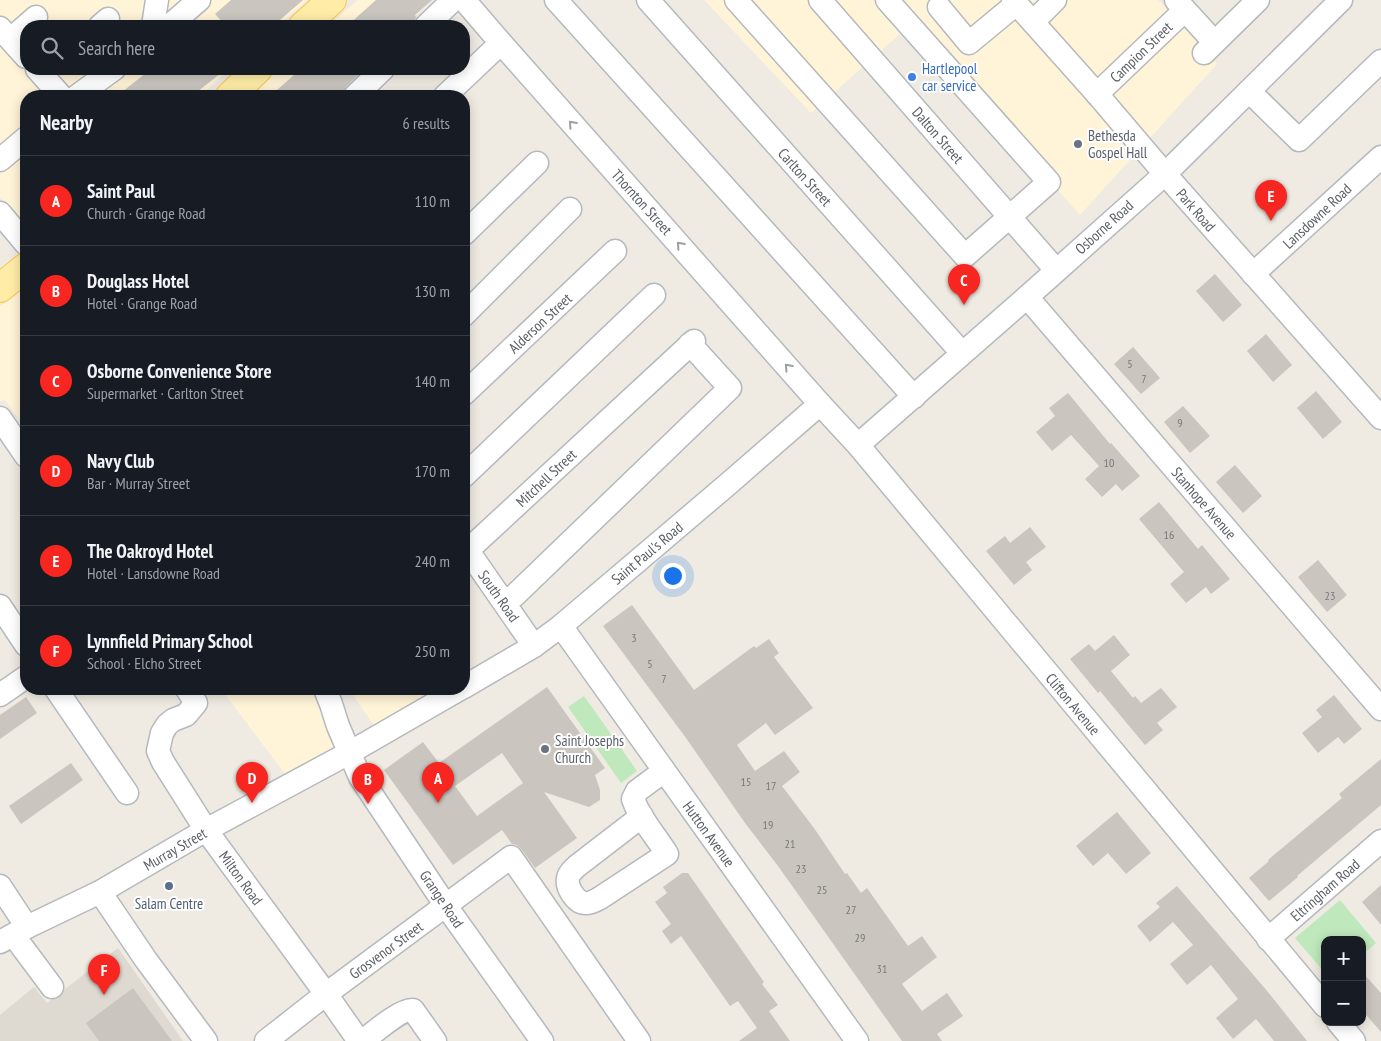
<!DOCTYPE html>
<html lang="en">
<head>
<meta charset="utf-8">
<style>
  :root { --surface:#171b24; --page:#20242c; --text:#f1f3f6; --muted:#9ea1a6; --line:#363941; --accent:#f72620 }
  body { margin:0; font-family:"PT Sans Narrow",sans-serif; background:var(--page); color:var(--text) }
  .controls { position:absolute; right:15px; bottom:15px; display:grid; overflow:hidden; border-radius:10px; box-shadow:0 2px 12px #0003 }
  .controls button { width:45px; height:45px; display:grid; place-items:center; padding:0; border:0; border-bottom:1px solid var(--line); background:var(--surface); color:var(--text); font:25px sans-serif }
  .you { position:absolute; left:672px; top:575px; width:18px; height:18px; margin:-12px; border:4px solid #fff; border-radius:50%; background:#1a73e8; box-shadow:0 0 0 8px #1a73e833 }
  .badge { display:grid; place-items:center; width:32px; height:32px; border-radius:50%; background:var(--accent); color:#fff; font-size:16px; font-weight:700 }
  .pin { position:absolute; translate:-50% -41px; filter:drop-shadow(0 1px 2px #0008) }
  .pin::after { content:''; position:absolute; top:26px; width:18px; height:15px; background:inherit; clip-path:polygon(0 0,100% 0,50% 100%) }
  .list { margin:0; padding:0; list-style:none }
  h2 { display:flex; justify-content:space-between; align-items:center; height:65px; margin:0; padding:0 20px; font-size:21px }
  h2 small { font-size:16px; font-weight:400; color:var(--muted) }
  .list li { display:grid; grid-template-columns:32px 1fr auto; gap:15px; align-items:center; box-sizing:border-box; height:90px; padding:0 20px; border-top:1px solid var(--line) }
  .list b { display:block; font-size:19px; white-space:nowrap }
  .list p { margin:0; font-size:16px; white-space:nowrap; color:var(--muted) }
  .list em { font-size:16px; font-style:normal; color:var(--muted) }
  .icon { flex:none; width:28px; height:28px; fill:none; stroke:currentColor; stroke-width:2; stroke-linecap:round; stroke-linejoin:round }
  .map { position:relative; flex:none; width:1381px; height:1041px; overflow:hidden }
  .search { position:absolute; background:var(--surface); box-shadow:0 2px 12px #0003; left:20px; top:20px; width:450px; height:55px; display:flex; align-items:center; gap:12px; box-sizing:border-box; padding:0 18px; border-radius:20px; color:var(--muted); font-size:19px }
  .panel { position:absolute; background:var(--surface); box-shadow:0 2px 12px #0003; left:20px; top:90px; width:450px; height:605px; border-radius:20px }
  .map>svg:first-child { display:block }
  .commercial { fill:#fff4d7 }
  .education { fill:#dfdad1 }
  .green { fill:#bfe9bc }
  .building { fill:#cac6bf; fill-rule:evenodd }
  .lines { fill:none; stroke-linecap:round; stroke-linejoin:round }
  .minor-casing { stroke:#b5b9be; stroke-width:25 }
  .major-casing { stroke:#fdc34d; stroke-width:30 }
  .minor { stroke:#fff; stroke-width:22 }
  .major { stroke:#ffeda7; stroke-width:28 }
  .oneway { stroke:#9d9fa3 }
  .shop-dot { fill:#3f7fe0; stroke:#fff; stroke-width:2 }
  .worship-dot { fill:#6b7280; stroke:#fff; stroke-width:2 }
  .service-dot { fill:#5c6f8a; stroke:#fff; stroke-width:2 }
  .labels { text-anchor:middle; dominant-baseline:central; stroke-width:4; stroke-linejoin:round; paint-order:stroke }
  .number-label { font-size:12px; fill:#77797c }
  .street-label { font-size:15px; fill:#5b5f65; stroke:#fff }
  .shop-label { font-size:15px; fill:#366cbe; stroke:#fff; text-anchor:start }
  .worship-label { font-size:15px; fill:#5b616d; stroke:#fff; text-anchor:start }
  .service-label { font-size:15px; fill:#4e5e75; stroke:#fff }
</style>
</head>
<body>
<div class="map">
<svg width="1381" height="1041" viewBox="0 0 1381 1041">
  <rect width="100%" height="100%" fill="#efebe2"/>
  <!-- commercial -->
  <g class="commercial">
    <path d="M0,0H307L278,26H26V69H230L200,96H26V226L0,197Z"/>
    <path d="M358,0H432L405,26H328Z"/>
    <path d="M704,0H1158L1217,64L1080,215L911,24L811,113Z"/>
    <path d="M278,69H360L332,96H247Z"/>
    <path d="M26,285V428L5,400L0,401V306Z"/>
    <path d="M221,689H317L354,741L288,778Z"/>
    <path d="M349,689H462L383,739Z"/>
  </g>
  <!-- education -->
  <path class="education" d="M118,948L183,1041H0V1015L34,987L47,1003Z"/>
  <!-- green -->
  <g class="green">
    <path d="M584,696L637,771L621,783L568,707Z"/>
    <path d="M1340,900L1376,943L1362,955V940H1325V973L1295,938Z"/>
  </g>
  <!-- building -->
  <g class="building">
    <path d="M231,0H303L273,26H226L215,14Z"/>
    <path d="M376,0H432L415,15L416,17L414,22L413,26H347Z"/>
    <path d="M151,69H226L192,96H117Z"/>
    <path d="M301,69H364L346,87L343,92L342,96H270Z"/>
    <path d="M1215,274L1242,305L1223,322L1196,291Z"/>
    <path d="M1266,334L1292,365L1273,382L1247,351Z"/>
    <path d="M1133,347L1160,378L1141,394L1114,364Z"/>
    <path d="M1316,391L1342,422L1323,439L1297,408Z"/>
    <path d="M1068,393L1110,444L1111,443L1140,476L1122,491L1116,484L1102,497L1085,479L1099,466L1071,435L1052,451L1036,432L1055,416L1049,408Z"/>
    <path d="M1183,406L1210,436L1190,453L1164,422Z"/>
    <path d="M1235,465L1262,496L1243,513L1216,482Z"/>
    <path d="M1159,502L1198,549L1202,545L1230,579L1211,594L1206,587L1186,603L1170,584L1184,572L1139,519Z"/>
    <path d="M1030,527L1046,547L1026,562L1032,570L1014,585L986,551L1005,536L1010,543Z"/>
    <path d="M1318,560L1347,595L1327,612L1298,577Z"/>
    <path d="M632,605L694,690L754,646L756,648L769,639L779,653L774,657L813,708L775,735L766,723L737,745L755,771L784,751L800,772L782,786L814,828L845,874L847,873L861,893L867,888L908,946L922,936L937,957L902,984L922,1011L947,993L963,1016L937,1034L942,1041H902L778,866L745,823L686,738L603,626Z"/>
    <path d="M1114,635L1130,655L1111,671L1133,698L1135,696L1141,703L1161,688L1177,707L1157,723L1163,730L1145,745L1100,691L1098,693L1070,659L1089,644L1095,651Z"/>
    <path d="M547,687L605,768L595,775L600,790V800L589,807L544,792L577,838L535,868L522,850L517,845L512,844L502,830L453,865L384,770L423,742L439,763ZM502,753L523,783L477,816L455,786Z"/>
    <path d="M1334,695L1362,729L1344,744L1338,737L1318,753L1302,733L1322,717L1316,710Z"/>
    <path d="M26,697L37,713L0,739V715Z"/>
    <path d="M1381,759V805L1297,876L1298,877L1269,901L1249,878L1269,861L1268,860L1342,798L1339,794Z"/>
    <path d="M71,763L83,780L21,824L9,806Z"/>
    <path d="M1117,812L1151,853L1126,874L1108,853L1093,866L1076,846Z"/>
    <path d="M682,873H688L764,982L762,984L778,1005L769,1011L790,1041H739L757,1028L738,1001L730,1006L681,936L671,944L662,931L671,924L655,902L667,893L663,887Z"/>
    <path d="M1381,885V925L1362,902Z"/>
    <path d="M1177,886L1268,992L1307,1041H1274L1256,1019L1233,1039L1216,1018L1238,999L1211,965L1187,985L1170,964L1193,945L1173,922L1150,942L1137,926L1160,907L1156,903Z"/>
    <path d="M1362,972L1381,993V1032L1362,1010Z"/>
    <path d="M133,988L172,1041H99L86,1023Z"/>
  </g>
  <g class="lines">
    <!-- minor casing -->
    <g class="minor-casing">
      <g id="minor">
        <path d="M464,0L501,43L820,404L858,445L1325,1006"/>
        <path d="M556,0L914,397"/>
        <path d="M648,0L962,353"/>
        <path d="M736,0L965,256L1049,182L887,0"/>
        <path d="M820,0L1056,270"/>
        <path d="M1013,0L1097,94L1165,174L1381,418"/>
        <path d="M1176,0L1206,33"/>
        <path d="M939,7L969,43L1016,4"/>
        <path d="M1033,22L1055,0"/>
        <path d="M100,26L108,19"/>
        <path d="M153,26L157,0"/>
        <path d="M169,26L199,0"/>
        <path d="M426,26L453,0"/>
        <path d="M0,28L26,57"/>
        <path d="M11,39L36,17"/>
        <path d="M1204,53L1258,0"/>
        <path d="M37,69L61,96"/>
        <path d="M1249,91L1299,140L1381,61"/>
        <path d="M1097,94L1185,10"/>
        <path d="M77,96L114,69"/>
        <path d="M355,96L383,69"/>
        <path d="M445,96L501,43"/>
        <path d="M0,160L26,138"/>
        <path d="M0,213L26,244"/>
        <path d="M464,234L537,163"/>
        <path d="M1253,274L1381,157"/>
        <path d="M1027,297L1381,709"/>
        <path d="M464,315L570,209"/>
        <path d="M464,394L615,251"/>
        <path d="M0,418L26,456"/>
        <path d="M858,445L1027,297L1165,174L1341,0"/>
        <path d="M464,476L654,295"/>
        <path d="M464,545L534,646"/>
        <path d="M468,550L694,341"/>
        <path d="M514,596L730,388L690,344"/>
        <path d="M0,606L26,645"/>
        <path d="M561,626L857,1041"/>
        <path d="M464,687L534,646L561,626L727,485L820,404"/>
        <path d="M56,689L127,793"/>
        <path d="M187,689L196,703L186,715L173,720L167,725L162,733L158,751L163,762L206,830L326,994L359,1041"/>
        <path d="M325,689L331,704L338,726L360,777L446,906L542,1041"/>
        <path d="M0,695L26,677"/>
        <path d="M642,816L577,866C573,870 568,874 568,879C566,887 576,903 585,903C590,904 596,900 600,898L667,854C656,836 640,819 633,799L637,791L664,771"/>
        <path d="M0,886L27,927"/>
        <path d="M100,892L146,960L206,1041"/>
        <path d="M14,936L52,987"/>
        <path d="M1268,939L1381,841"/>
        <path d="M0,942L27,927L100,892L206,830L349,753L460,689"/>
        <path d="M1338,1022L1354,1041"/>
        <path d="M266,1041L326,994L511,857L639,1041"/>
        <path d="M363,1041C373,1033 402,1008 413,1010L435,1041"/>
      </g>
    </g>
    <!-- major casing -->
    <g class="major-casing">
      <g id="major">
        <path d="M303,26L332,0"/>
        <path d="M230,96L258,69"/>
        <path d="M0,288L26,267"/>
      </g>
    </g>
    <!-- minor -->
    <use href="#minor" class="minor"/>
    <!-- major -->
    <use href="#major" class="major"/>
  </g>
  <!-- one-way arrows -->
  <defs><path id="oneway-chevron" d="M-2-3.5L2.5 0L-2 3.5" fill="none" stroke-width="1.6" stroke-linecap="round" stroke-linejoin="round" transform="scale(1.25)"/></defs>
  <g class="oneway">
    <use href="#oneway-chevron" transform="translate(572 124) rotate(-132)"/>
    <use href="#oneway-chevron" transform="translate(680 245) rotate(-132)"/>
    <use href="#oneway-chevron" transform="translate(788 367) rotate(-132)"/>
  </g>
  <!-- markers -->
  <circle class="shop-dot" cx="912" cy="77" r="5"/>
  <g class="worship-dot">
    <circle cx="1078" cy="144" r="5"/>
    <circle cx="545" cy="749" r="5"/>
  </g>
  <circle class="service-dot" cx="169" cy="886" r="5"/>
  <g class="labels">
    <!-- number labels -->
    <g class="number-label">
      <text x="1130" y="363">5</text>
      <text x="1144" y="378">7</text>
      <text x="1180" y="422">9</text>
      <text x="1109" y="462">10</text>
      <text x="1169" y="534">16</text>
      <text x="1330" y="595">23</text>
      <text x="634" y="637">3</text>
      <text x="650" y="663">5</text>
      <text x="664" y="678">7</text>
      <text x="746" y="781">15</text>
      <text x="771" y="785">17</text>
      <text x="768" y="824">19</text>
      <text x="790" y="843">21</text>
      <text x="801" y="868">23</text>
      <text x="822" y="889">25</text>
      <text x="851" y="909">27</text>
      <text x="860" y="937">29</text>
      <text x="882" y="968">31</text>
    </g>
    <!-- street labels -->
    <g class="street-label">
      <text transform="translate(1141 52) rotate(-44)">Campion Street</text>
      <text transform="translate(938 135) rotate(49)">Dalton Street</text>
      <text transform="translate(805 177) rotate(48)">Carlton Street</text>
      <text transform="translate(642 202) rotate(48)">Thornton Street</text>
      <text transform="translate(1196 210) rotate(49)">Park Road</text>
      <text transform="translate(1317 216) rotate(-43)">Lansdowne Road</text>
      <text transform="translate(1104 227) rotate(-42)">Osborne Road</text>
      <text transform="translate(540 323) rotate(-43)">Alderson Street</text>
      <text transform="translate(546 478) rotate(-43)">Mitchell Street</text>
      <text transform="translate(1204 503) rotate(49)">Stanhope Avenue</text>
      <text transform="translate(647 553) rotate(-40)">Saint Paul's Road</text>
      <text transform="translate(499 596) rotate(55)">South Road</text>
      <text transform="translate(1073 704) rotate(50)">Clifton Avenue</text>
      <text transform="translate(709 834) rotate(54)">Hutton Avenue</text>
      <text transform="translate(175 849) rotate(-30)">Murray Street</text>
      <text transform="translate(241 878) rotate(54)">Milton Road</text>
      <text transform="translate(1325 890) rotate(-41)">Eltringham Road</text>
      <text transform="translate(442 899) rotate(56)">Grange Road</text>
      <text transform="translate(386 950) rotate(-36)">Grosvenor Street</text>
    </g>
    <!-- shop labels -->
    <g class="shop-label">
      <text x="922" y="68">Hartlepool<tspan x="922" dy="17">car service</tspan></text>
    </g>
    <!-- worship labels -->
    <g class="worship-label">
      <text x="1088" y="135">Bethesda<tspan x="1088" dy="17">Gospel Hall</tspan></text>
      <text x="555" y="740">Saint Josephs<tspan x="555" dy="17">Church</tspan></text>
    </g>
    <!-- service labels -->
    <g class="service-label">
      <text x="169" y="903">Salam Centre</text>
    </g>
  </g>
</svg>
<div class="controls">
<button>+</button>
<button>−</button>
</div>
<div class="you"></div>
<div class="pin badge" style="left:438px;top:803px">A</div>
<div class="pin badge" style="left:368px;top:804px">B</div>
<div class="pin badge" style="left:964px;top:305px">C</div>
<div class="pin badge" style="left:252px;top:803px">D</div>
<div class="pin badge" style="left:1271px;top:221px">E</div>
<div class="pin badge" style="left:104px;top:995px">F</div>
<div class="search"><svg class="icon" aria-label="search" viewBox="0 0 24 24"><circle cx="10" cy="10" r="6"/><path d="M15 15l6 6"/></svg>Search here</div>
<section class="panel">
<h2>Nearby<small>6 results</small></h2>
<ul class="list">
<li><span class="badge">A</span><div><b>Saint Paul</b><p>Church · Grange Road</p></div><em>110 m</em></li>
<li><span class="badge">B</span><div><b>Douglass Hotel</b><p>Hotel · Grange Road</p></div><em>130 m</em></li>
<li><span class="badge">C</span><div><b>Osborne Convenience Store</b><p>Supermarket · Carlton Street</p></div><em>140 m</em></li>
<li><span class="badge">D</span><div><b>Navy Club</b><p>Bar · Murray Street</p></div><em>170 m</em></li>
<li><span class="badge">E</span><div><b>The Oakroyd Hotel</b><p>Hotel · Lansdowne Road</p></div><em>240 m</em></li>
<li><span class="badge">F</span><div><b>Lynnfield Primary School</b><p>School · Elcho Street</p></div><em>250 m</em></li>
</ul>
</section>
</div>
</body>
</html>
